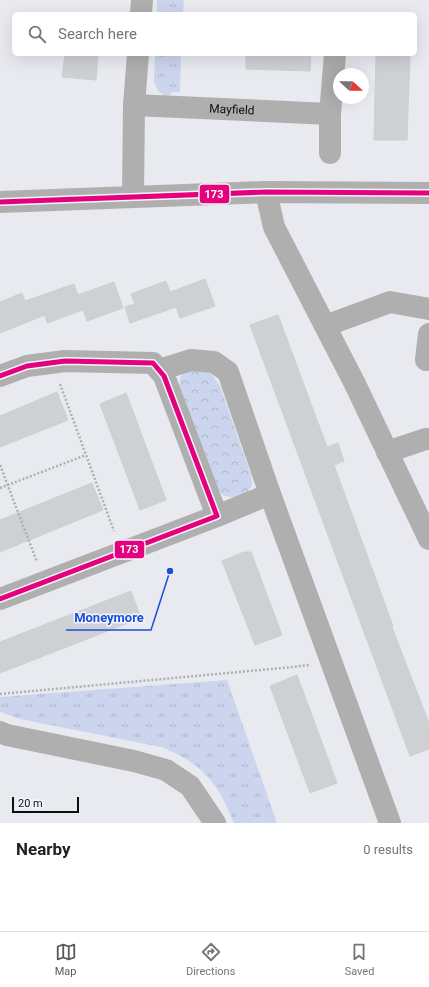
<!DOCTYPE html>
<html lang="en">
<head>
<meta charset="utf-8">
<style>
  :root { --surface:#fff; --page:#f2f2f2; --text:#202124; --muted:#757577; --line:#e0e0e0; --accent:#585a5e }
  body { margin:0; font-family:Roboto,sans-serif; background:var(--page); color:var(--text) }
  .compass { position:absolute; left:333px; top:68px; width:36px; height:36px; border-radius:50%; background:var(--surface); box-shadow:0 4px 16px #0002; rotate:111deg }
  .scale { position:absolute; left:12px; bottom:10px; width:67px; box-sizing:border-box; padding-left:4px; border:2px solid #0b0d10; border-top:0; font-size:11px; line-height:14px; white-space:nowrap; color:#0b0d10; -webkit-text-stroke:3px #f3f6fd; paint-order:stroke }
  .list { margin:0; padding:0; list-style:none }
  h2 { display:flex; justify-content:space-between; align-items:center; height:52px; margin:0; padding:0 16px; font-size:17px }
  h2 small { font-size:13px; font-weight:400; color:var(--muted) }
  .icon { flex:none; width:22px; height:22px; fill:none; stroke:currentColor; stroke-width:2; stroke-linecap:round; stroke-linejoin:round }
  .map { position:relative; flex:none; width:429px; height:823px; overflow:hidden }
  .search { position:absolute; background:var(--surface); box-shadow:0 4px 16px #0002; left:12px; right:12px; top:12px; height:44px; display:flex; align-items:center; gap:10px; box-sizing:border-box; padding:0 14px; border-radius:6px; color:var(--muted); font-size:15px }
  .sheet { height:108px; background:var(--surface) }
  nav { display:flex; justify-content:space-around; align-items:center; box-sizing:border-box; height:56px; border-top:1px solid var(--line); background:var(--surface); font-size:11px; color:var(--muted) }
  nav a { display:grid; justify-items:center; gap:2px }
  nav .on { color:var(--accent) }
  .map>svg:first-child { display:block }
  .grass { fill:url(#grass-tufts) }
  .park { fill:url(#park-crowns) }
  .building { fill:#ced0d4; stroke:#ccced3 }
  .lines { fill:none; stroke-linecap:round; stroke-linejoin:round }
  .path { stroke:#aeafb0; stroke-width:2.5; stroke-dasharray:2 2; stroke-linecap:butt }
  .minor { stroke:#afafaf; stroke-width:22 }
  .bus-1-casing { stroke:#f3f6fd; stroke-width:8 }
  .bus-1 { stroke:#e5007d; stroke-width:5 }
  .labels { text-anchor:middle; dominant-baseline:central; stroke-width:3; stroke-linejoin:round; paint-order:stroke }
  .street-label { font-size:12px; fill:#0b0d10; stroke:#f3f6fd }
  .leader { fill:none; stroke:#1d4ed8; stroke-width:1.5 }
  .callout-dot { fill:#1d4ed8; stroke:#f3f6fd; stroke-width:1.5 }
  .callout-label { font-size:13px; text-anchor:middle; font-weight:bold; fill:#1d4ed8; stroke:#f3f6fd; stroke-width:3; stroke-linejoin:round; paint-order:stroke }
  .line-badge { stroke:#f3f6fd; stroke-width:1.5 }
  .badge-label { font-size:11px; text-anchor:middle; font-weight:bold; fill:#fff }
</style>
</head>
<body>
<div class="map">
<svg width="429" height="823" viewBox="0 0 429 823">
  <defs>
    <pattern id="grass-tufts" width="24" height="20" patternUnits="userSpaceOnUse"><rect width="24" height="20" fill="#ccd5ee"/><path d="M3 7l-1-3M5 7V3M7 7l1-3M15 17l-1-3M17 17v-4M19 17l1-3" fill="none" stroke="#aeb6cb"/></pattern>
    <pattern id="park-crowns" width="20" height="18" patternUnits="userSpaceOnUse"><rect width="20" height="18" fill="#ccd5ee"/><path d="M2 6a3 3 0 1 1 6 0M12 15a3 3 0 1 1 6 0" fill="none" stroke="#aeb6cb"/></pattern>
  </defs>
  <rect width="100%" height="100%" fill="#e8eaf0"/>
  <!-- grass -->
  <g class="grass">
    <path d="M157,0H184L183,14H157Z"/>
    <path d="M155,54H181L180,92H172L167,97L158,91L154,81Z"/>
    <path d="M227,680L277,823H234C218,783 202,763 161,747L20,719L0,712V697Z"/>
  </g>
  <!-- park -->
  <path class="park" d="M204,368L212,375L220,386L251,475L252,485L247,494L240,498L224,496L216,488L178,391L181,376L187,370Z"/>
  <!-- building -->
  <g class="building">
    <path d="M65,54H98L96,80L62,77Z"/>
    <path d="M246,54H311L310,71L246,69Z"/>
    <path d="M376,54H410L407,140H374Z"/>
    <path d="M205,279L215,306L180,318L176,307L130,323L125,307L135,304L131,294L166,281L170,292Z"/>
    <path d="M114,282L123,308L87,321L78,295Z"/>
    <path d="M74,284L83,310L47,323L45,315L0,333V302L22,293L25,301Z"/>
    <path d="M278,315L327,447L338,443L344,461L334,465L393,626L392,627L401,651L429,723V749L410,756L250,325Z"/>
    <path d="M57,392L68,420L0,447V416Z"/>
    <path d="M126,393L166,500L140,510L100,404Z"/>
    <path d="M92,483L103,510L0,552V520Z"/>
    <path d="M244,552H251L282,635L255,645L222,561Z"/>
    <path d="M131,591L141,618L0,673V642Z"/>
    <path d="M297,675L337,783L310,793L270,686Z"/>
  </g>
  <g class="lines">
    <!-- path -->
    <g class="path">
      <path d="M60,384L114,531"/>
      <path d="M0,465L37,562"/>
      <path d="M0,488L86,455"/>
      <path d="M0,694L293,667L309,665"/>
    </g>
    <!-- minor -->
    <g class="minor">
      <path d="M141,14L142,0"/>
      <path id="s1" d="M134,105L330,114"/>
      <path d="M330,153V114L335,54"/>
      <path d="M266,192L274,227L354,382L429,539"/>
      <path d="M133,197L134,105L138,54"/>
      <path d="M0,202L266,192L429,193"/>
      <path d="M325,326L390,302L429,309"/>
      <path d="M429,334L426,360H429"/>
      <path d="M159,370L191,360L214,362L228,372L270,494L390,823"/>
      <path d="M0,376L27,366L65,361L153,363L164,376L217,516"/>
      <path d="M387,452L426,439H429"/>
      <path d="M0,599L217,516L270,494"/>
      <path d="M0,732L7,735L134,761L166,770L190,786L215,823"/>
    </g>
    <!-- bus-1 casing -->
    <g class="bus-1-casing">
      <g id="bus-1">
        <path d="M0,202L266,192L429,193"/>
        <path d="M0,376L27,366L65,361L153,363L164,376L217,516L0,599"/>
      </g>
    </g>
    <!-- bus-1 -->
    <use href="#bus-1" class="bus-1"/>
  </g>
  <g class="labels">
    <!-- street labels -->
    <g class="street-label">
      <text stroke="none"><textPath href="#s1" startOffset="98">Mayfield</textPath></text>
    </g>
  </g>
  <!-- callouts -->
  <path class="leader" d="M170 571L151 630H66"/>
  <circle class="callout-dot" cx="170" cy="571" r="4"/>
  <g class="callout-label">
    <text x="109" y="622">Moneymore</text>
  </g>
  <g class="line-badge">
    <rect x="199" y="184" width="31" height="20" rx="4" fill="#e5007d"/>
    <rect x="114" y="540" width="31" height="19" rx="4" fill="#e5007d"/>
  </g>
  <g class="badge-label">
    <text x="214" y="198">173</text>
    <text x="129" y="553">173</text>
  </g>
</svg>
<svg class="compass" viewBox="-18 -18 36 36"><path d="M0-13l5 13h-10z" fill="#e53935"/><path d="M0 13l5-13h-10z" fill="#757577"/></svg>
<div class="scale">20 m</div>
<div class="search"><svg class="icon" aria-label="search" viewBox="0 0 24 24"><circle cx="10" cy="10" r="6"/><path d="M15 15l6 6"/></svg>Search here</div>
</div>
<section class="sheet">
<h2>Nearby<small>0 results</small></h2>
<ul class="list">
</ul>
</section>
<nav>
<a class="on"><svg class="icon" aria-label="map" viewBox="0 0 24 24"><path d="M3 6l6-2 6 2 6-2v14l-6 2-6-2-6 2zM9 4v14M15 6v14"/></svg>Map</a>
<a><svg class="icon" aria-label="directions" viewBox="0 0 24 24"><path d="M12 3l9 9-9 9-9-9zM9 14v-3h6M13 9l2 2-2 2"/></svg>Directions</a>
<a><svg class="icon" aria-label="saved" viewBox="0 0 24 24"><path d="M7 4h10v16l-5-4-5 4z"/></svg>Saved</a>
</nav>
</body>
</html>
